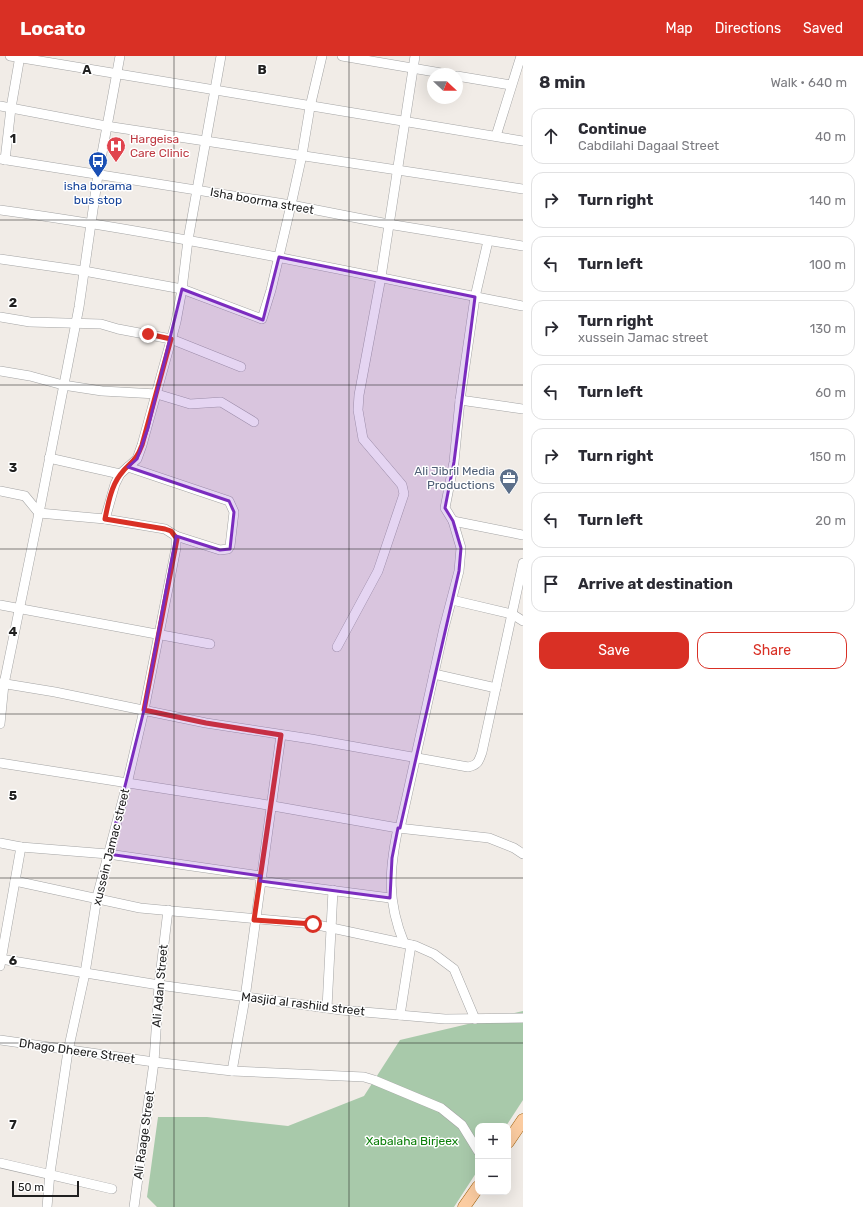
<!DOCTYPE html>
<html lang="en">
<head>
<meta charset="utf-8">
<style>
  :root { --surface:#fff; --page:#f7f7f7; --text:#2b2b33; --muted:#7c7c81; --line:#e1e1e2; --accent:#d93025 }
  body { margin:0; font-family:Rubik,sans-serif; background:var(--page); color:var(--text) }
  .controls { position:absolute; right:12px; bottom:12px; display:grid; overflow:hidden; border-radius:8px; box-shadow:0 4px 16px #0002 }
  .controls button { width:36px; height:36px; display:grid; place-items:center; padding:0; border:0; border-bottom:1px solid var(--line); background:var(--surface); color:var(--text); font:20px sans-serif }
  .compass { position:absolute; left:427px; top:12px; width:36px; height:36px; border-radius:50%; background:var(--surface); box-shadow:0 4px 16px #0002; rotate:112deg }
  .scale { position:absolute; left:12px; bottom:10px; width:67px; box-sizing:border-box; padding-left:4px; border:2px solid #202020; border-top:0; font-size:11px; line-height:14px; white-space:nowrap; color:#202020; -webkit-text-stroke:3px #fff; paint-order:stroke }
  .stop { position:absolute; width:12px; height:12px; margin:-9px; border:3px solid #d93025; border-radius:50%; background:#fff }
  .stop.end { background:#d93025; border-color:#fff; box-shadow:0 1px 4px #0008 }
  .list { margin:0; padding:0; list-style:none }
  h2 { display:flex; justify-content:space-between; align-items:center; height:52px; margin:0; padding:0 16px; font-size:17px }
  h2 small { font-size:13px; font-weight:400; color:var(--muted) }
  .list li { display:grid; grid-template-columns:26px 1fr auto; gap:12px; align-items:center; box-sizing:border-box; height:56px; margin:0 8px 8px; padding:0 8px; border:1px solid var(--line); border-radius:12px }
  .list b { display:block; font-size:15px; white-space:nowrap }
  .list p { margin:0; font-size:13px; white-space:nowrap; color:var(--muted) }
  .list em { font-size:13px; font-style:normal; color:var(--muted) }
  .actions { display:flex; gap:8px; padding:12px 16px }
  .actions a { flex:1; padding:9px 0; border:1px solid var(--accent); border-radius:12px; text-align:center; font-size:14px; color:var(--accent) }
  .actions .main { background:var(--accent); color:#fff }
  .icon { flex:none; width:22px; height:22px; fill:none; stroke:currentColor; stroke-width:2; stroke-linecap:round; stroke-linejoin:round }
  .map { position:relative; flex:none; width:523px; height:1151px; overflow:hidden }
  header { display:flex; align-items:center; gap:24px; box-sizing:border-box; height:56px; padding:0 20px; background:var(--accent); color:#fff }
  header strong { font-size:19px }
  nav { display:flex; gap:22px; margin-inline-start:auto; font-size:14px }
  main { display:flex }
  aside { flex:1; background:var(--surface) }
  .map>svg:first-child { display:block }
  .cemetery { fill:#a8c9aa }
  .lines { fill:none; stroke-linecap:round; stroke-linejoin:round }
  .minor-casing { stroke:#a4a4a4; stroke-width:10 }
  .major-casing { stroke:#9b5901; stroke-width:13 }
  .minor { stroke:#fff; stroke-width:9 }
  .major { stroke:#fbcca1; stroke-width:12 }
  .route { stroke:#d93025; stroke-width:5 }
  .marked { fill:#7b2cbf; fill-opacity:0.2; stroke:#7b2cbf; stroke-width:3; stroke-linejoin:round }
  .grid { fill:none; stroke:#202020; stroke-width:1; stroke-opacity:0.55 }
  .labels { text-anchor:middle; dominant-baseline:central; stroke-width:3; stroke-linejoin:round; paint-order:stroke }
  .health-label { font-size:12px; fill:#be3a42; stroke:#fff; text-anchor:start }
  .transit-label { font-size:12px; fill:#164399; stroke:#fff }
  .street-label { font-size:12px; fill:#202020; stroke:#fff }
  .service-label { font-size:12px; fill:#4e5e75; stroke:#fff; text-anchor:end }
  .park-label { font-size:12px; fill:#0e800c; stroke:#fff }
  .grid-label { font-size:13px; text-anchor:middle; font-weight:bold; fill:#202020; stroke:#fff; stroke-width:3; stroke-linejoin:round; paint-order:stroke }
</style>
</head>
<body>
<header>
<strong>Locato</strong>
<nav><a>Map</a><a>Directions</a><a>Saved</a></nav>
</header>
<main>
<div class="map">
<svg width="523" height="1151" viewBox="0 0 523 1151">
  <rect width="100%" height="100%" fill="#f1ece7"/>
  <!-- cemetery -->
  <path class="cemetery" d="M523,955V1044L506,1070H478V1114L454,1151H157L147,1141L158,1061H207L288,1070L364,1040L400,984Z"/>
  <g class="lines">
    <!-- minor casing -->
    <g class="minor-casing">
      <g id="minor">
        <path d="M10,0L523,85"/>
        <path d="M342,0L447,18"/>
        <path d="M457,20L511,29"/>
        <path d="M0,50L106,70L523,133"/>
        <path d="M496,80L521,0"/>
        <path d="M0,103L291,149L388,168L523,190"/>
        <path d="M5,104L11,52L20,0"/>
        <path d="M0,154C176,178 349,216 523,250"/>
        <path d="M0,203L84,215L182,233L262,263L271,234L291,149L302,99L310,51L322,0"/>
        <path d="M0,261L30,266L101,268L118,273L171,283L241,311"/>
        <path d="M0,315L30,320L63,329L102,335L157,338L190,348L221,346L254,366"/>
        <path d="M460,344L523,353"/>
        <path d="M49,402L120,418"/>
        <path d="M0,435L25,440L39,457L105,463L165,473L176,480L220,494L228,493L230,490L234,456L229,445L128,411"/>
        <path d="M105,463L115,428L120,418L137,403L142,389L176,266L182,233L188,184L221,0"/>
        <path d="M453,465L523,479"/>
        <path d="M452,544L512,558L523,565"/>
        <path d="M0,549L210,588"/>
        <path d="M337,591L378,515L404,438L402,429L363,383L358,354L359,339L381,221L415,0"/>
        <path d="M434,618L496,632"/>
        <path d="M0,627L55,636L206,667L311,683L468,711C478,709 479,705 482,696L523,507"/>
        <path d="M0,668L4,628L13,584L39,457L79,251L98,119L120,0"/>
        <path d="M0,707L256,747L398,772L489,782L514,792L523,798"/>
        <path d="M398,772C389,815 387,845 404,887"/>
        <path d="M400,772L444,572L459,515L461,492L453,465L445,452L454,406L460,344L475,241L488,185"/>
        <path d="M0,787L21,791L108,798L261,820"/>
        <path d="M15,825L140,852L313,868L416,890L434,898L454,913L475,963"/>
        <path d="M260,825L390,842"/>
        <path d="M0,903L159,929L341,954L445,963L523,962"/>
        <path d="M0,910L21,791"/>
        <path d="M327,952L333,834"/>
        <path d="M400,959L411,889"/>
        <path d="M0,984L154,1006L232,1015L364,1021L374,1024L441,1052L462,1069L478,1095"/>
        <path d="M232,1015L245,942L281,679"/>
        <path d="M0,1107L112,1133"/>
        <path d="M47,1151L50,1117L68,995L85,917L97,841L127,728L144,654L176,492V480"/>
        <path d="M134,1151L154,1006L159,929L168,854"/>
      </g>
    </g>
    <!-- major casing -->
    <g class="major-casing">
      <g id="major">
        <path d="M508,1086L523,1064"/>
        <path d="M464,1151L478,1131"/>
      </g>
    </g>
    <!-- minor -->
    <use href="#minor" class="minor"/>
    <!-- major -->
    <use href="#major" class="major"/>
  </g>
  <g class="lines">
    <!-- route -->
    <path class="route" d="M148,278L171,283L142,389C135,408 130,405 120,419C111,431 108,448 105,463L165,473L171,475L177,483L144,654L206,667L281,679L254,864L313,868"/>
  </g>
  <!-- marked area -->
  <path class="marked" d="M279,201L475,241L454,406L445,452L453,465L461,492L459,515L400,772H398L392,802L390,842L260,825L261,820L108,798L144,654L176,480L220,494L230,493L234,456L229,445L128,411L137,403L148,372L182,233L263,264Z"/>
  <!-- grid -->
  <path class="grid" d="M174,0V1151M349,0V1151M0,164H523M0,329H523M0,493H523M0,658H523M0,822H523M0,987H523"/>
  <!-- icons -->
  <defs>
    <g id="hospital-pin" transform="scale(1)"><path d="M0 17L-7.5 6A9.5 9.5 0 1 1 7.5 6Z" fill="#e0444e" stroke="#fff"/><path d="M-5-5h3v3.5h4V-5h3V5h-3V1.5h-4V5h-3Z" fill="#fff"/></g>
    <g id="bus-pin" transform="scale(1)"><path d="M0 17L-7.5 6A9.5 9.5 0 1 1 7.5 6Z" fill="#1a4fb4" stroke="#fff"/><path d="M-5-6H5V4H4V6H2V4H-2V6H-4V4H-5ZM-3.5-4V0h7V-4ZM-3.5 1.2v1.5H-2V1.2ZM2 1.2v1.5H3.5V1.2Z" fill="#fff"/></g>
    <g id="office-pin" transform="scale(1)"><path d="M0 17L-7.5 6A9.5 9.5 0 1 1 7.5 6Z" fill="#5c6f8a" stroke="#fff"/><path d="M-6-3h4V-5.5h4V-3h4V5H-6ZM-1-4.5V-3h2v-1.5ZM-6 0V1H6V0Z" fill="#fff"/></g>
  </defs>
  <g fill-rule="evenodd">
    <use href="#hospital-pin" x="116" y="90"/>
    <use href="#bus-pin" x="98" y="105"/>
    <use href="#office-pin" x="509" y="422"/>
  </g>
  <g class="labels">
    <!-- health labels -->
    <g class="health-label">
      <text x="130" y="83">Hargeisa<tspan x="130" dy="14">Care Clinic</tspan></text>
    </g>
    <!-- transit labels -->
    <g class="transit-label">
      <text x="98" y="130">isha borama<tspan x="98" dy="14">bus stop</tspan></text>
    </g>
    <!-- street labels -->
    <g class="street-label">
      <text transform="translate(262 145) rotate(10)">Isha boorma street</text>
      <text transform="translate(111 791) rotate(-76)">xussein Jamac street</text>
      <text transform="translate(160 930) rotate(-85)">Ali Adan Street</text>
      <text transform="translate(303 948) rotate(7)">Masjid al rashiid street</text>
      <text transform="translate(77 995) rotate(8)">Dhago Dheere Street</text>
      <text transform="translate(144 1079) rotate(-82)">Ali Raage Street</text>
    </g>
    <!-- service labels -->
    <g class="service-label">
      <text x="495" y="415">Ali Jibril Media<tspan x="495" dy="14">Productions</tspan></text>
    </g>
    <!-- park labels -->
    <g class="park-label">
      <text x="412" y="1085">Xabalaha Birjeex</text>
    </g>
  </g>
  <g class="grid-label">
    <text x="87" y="18">A</text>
    <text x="262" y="18">B</text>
    <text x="13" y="87">1</text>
    <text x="13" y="251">2</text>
    <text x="13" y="416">3</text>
    <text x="13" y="580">4</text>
    <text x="13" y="744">5</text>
    <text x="13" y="909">6</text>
    <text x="13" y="1073">7</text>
  </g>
</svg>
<div class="controls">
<button>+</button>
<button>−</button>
</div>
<svg class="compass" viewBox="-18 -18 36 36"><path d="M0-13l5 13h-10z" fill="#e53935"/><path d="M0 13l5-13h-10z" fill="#7c7c81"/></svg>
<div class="scale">50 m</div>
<div class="stop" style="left:313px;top:868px"></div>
<div class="stop end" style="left:148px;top:278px"></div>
</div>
<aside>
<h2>8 min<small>Walk · 640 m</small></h2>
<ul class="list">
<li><svg class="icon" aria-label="ahead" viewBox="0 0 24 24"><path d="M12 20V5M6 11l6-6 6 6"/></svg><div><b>Continue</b><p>Cabdilahi Dagaal Street</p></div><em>40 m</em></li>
<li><svg class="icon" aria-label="right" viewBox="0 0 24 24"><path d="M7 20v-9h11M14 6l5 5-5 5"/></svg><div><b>Turn right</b></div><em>140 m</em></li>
<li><svg class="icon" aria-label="left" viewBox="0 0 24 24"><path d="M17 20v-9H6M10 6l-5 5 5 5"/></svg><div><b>Turn left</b></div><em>100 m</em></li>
<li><svg class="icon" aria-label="right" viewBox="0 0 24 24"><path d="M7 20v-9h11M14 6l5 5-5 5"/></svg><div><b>Turn right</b><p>xussein Jamac street</p></div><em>130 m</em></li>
<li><svg class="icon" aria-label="left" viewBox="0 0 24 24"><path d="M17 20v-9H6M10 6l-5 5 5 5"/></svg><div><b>Turn left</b></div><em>60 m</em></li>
<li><svg class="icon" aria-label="right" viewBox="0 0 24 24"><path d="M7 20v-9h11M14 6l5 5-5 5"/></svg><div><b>Turn right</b></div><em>150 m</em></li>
<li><svg class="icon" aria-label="left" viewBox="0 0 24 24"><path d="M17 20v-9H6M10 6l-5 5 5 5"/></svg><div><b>Turn left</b></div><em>20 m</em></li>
<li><svg class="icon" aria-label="arrive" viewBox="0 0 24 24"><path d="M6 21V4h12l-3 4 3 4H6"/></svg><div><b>Arrive at destination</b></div></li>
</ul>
<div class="actions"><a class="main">Save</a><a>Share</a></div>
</aside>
</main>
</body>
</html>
